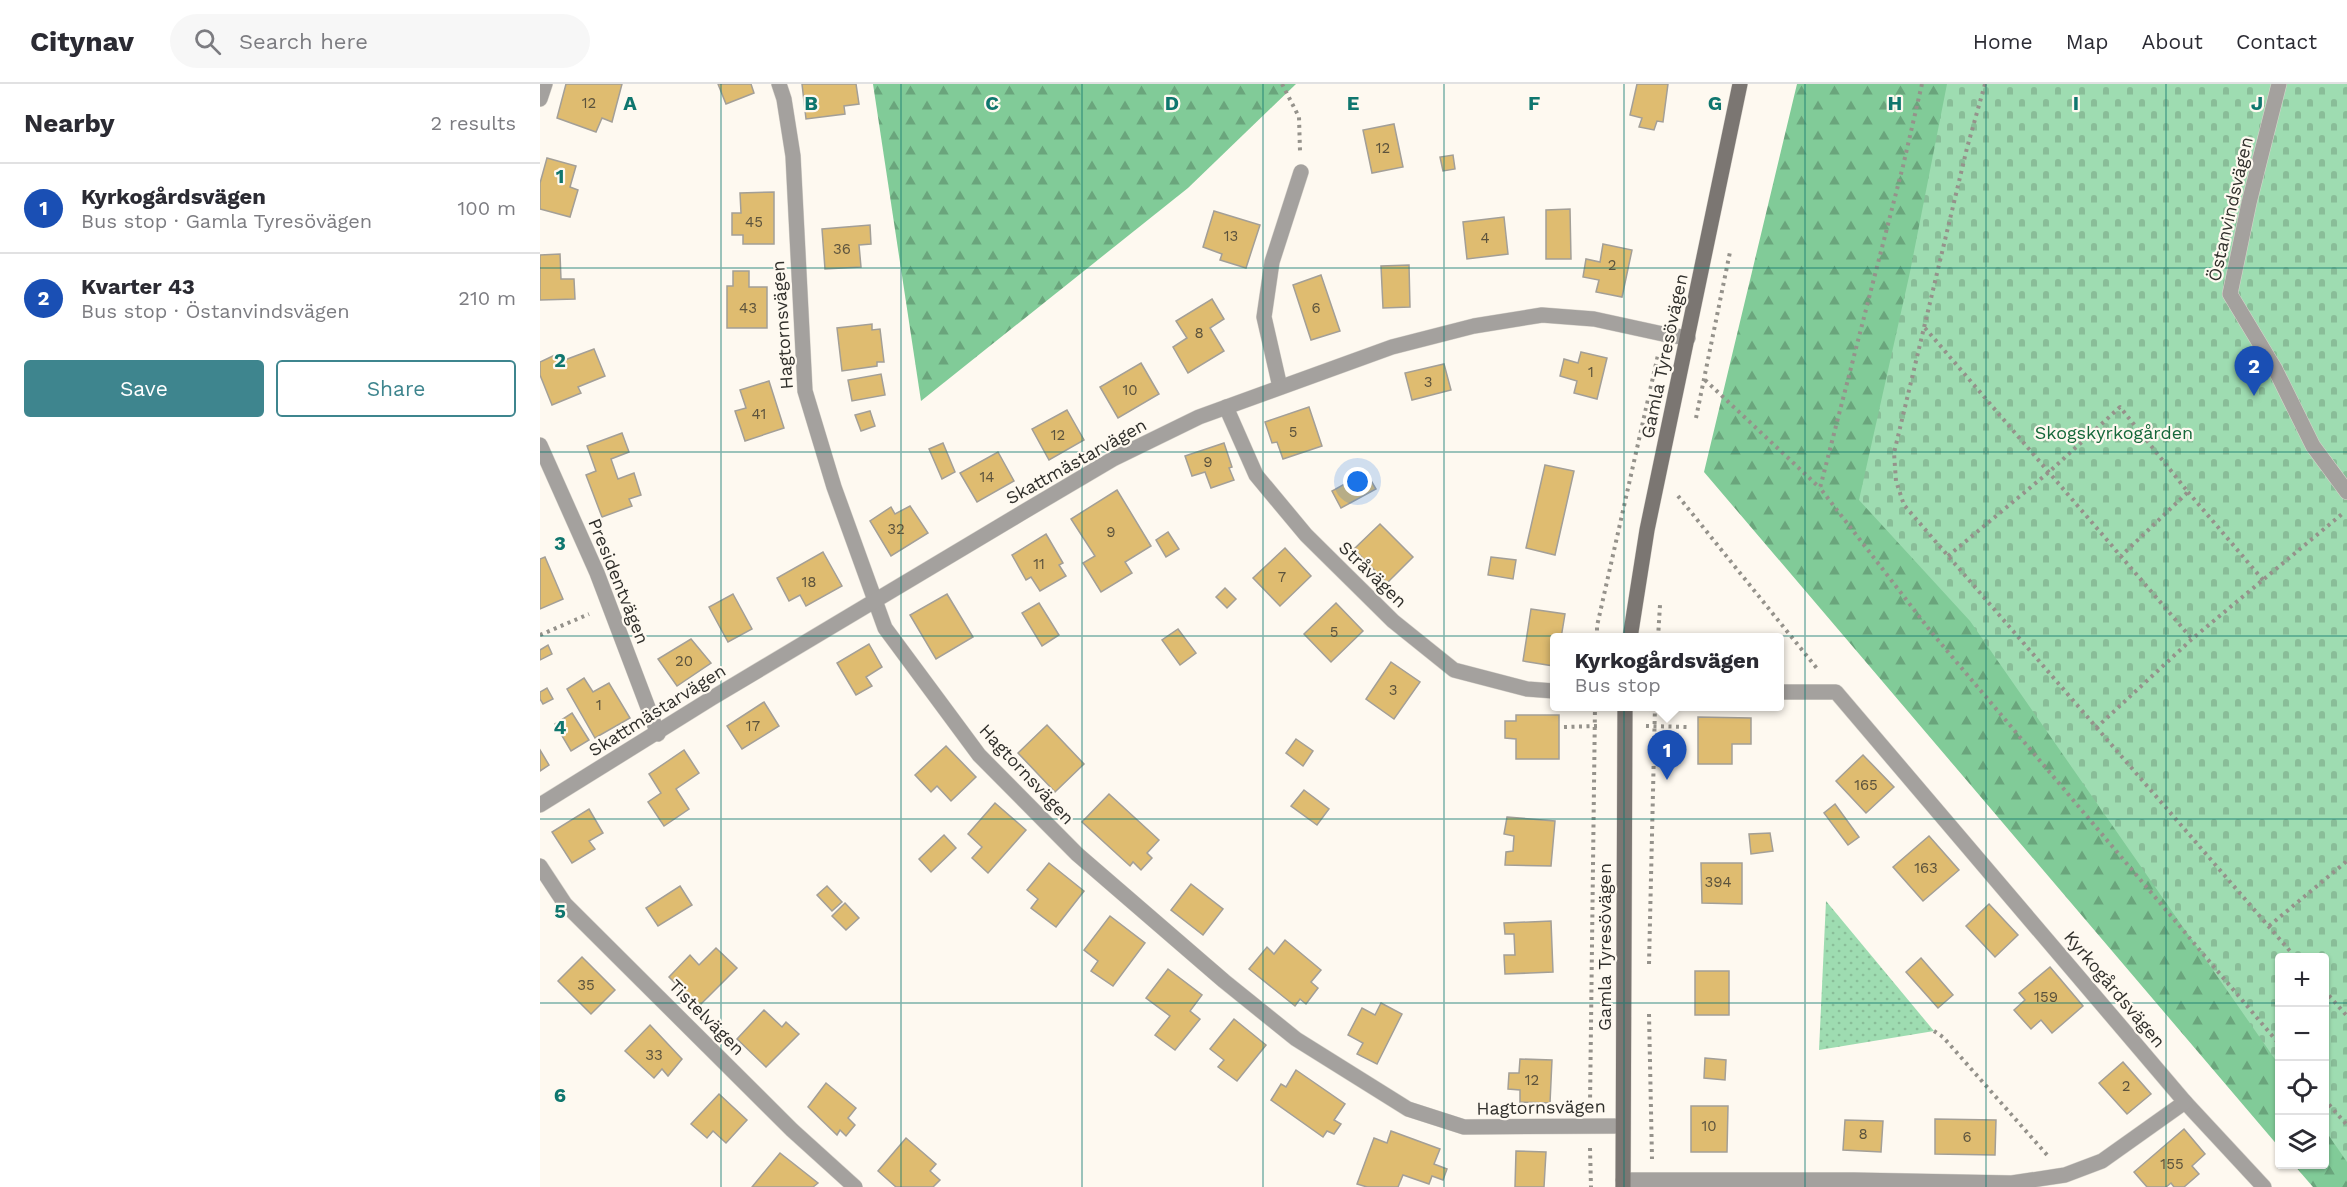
<!DOCTYPE html>
<html lang="en">
<head>
<meta charset="utf-8">
<style>
  :root { --surface:#fff; --page:#f7f7f7; --text:#2b2b33; --muted:#7c7c81; --line:#e1e1e2; --accent:#3e858e }
  body { margin:0; font-family:"Work Sans",sans-serif; background:var(--page); color:var(--text) }
  .controls { position:absolute; right:18px; bottom:18px; display:grid; overflow:hidden; border-radius:6px; box-shadow:0 2px 4px #0004 }
  .controls button { width:54px; height:54px; display:grid; place-items:center; padding:0; border:0; border-bottom:2px solid var(--line); background:var(--surface); color:var(--text); font:30px sans-serif }
  .you { position:absolute; left:818px; top:398px; width:21px; height:21px; margin:-15px; border:4px solid #fff; border-radius:50%; background:#1a73e8; box-shadow:0 0 0 9px #1a73e833 }
  .badge { display:grid; place-items:center; width:39px; height:39px; border-radius:50%; background:var(--accent); color:#fff; font-size:20px; font-weight:700 }
  .pin { position:absolute; translate:-50% -50px; filter:drop-shadow(0 2px 3px #0008) }
  .pin::after { content:''; position:absolute; top:32px; width:21px; height:18px; background:inherit; clip-path:polygon(0 0,100% 0,50% 100%) }
  .popup { position:absolute; left:1010px; top:549px; width:234px; height:78px; box-sizing:border-box; display:grid; place-content:center; border-radius:6px; background:var(--surface); filter:drop-shadow(0 2px 4px #0005); font-size:20px; white-space:nowrap; color:var(--muted) }
  .popup b { font-size:22px; color:var(--text) }
  .popup::after { content:''; position:absolute; left:50%; top:100%; margin-left:-12px; border:12px solid transparent; border-top-color:var(--surface) }
  .list { margin:0; padding:0; list-style:none }
  h2 { display:flex; justify-content:space-between; align-items:center; height:78px; margin:0; padding:0 24px; font-size:26px }
  h2 small { font-size:20px; font-weight:400; color:var(--muted) }
  .list li { display:grid; grid-template-columns:39px 1fr auto; gap:18px; align-items:center; box-sizing:border-box; height:90px; padding:0 24px; border-top:2px solid var(--line) }
  .list b { display:block; font-size:22px; white-space:nowrap }
  .list p { margin:0; font-size:20px; white-space:nowrap; color:var(--muted) }
  .list em { font-size:20px; font-style:normal; color:var(--muted) }
  .actions { display:flex; gap:12px; padding:18px 24px }
  .actions a { flex:1; padding:14px 0; border:2px solid var(--accent); border-radius:6px; text-align:center; font-size:21px; color:var(--accent) }
  .actions .main { background:var(--accent); color:#fff }
  .icon { flex:none; width:33px; height:33px; fill:none; stroke:currentColor; stroke-width:2; stroke-linecap:round; stroke-linejoin:round }
  .map { position:relative; flex:none; width:1807px; height:1103px; overflow:hidden }
  header { display:flex; align-items:center; gap:36px; box-sizing:border-box; height:84px; padding:0 30px; background:var(--surface); border-bottom:2px solid var(--line) }
  header strong { font-size:28px }
  nav { display:flex; gap:33px; margin-inline-start:auto; font-size:21px }
  .search { width:420px; height:54px; background:var(--page); display:flex; align-items:center; gap:15px; box-sizing:border-box; padding:0 21px; border-radius:33px; color:var(--muted); font-size:22px }
  main { display:flex }
  aside { flex:1; background:var(--surface) }
  .map>svg:first-child { display:block }
  .forest { fill:url(#forest-firs) }
  .cemetery { fill:url(#cemetery-stones) }
  .park { fill:url(#park-dots) }
  .building { fill:#dfbc70; stroke:#a39f97; stroke-width:1.5 }
  .lines { fill:none; stroke-linecap:round; stroke-linejoin:round }
  .street-casing { stroke:#d9d5cd; stroke-width:16 }
  .secondary-casing { stroke:#d9d5cd; stroke-width:16 }
  .path { stroke:#95928b; stroke-width:4; stroke-dasharray:3 4.5; stroke-linecap:butt }
  .street { stroke:#a4a19e; stroke-width:15 }
  .secondary { stroke:#7b7672; stroke-width:15 }
  .grid { fill:none; stroke:#0f766e; stroke-width:1.5; stroke-opacity:0.55 }
  .labels { text-anchor:middle; dominant-baseline:central; stroke-width:4.5; stroke-linejoin:round; paint-order:stroke }
  .number-label { font-size:15px; fill:#5c533d }
  .street-label { font-size:18px; fill:#31302c; stroke:#fef9f0 }
  .park-label { font-size:18px; fill:#146739; stroke:#fef9f0 }
  .grid-label { font-size:20px; text-anchor:middle; font-weight:bold; fill:#0f766e; stroke:#fef9f0; stroke-width:4.5; stroke-linejoin:round; paint-order:stroke }
</style>
</head>
<body>
<header>
<strong>Citynav</strong>
<div class="search"><svg class="icon" aria-label="search" viewBox="0 0 24 24"><circle cx="10" cy="10" r="6"/><path d="M15 15l6 6"/></svg>Search here</div>
<nav><a>Home</a><a>Map</a><a>About</a><a>Contact</a></nav>
</header>
<main>
<aside>
<h2>Nearby<small>2 results</small></h2>
<ul class="list">
<li><span class="badge" style="background:#1a4fb4">1</span><div><b>Kyrkogårdsvägen</b><p>Bus stop · Gamla Tyresövägen</p></div><em>100 m</em></li>
<li><span class="badge" style="background:#1a4fb4">2</span><div><b>Kvarter 43</b><p>Bus stop · Östanvindsvägen</p></div><em>210 m</em></li>
</ul>
<div class="actions"><a class="main">Save</a><a>Share</a></div>
</aside>
<div class="map">
<svg width="1807" height="1103" viewBox="0 0 1807 1103">
  <defs>
    <pattern id="forest-firs" width="22" height="20" patternUnits="userSpaceOnUse" patternTransform="scale(1.5)"><rect width="22" height="20" fill="#81cb98"/><path d="M5 1l3.5 6h-7zM16 11l3.5 6h-7z" fill="#6aa57c"/></pattern>
    <pattern id="cemetery-stones" width="16" height="16" patternUnits="userSpaceOnUse" patternTransform="scale(1.5)"><rect width="16" height="16" fill="#9edcb1"/><path d="M2 7V4a2 2 0 0 1 4 0v3zM10 15v-3a2 2 0 0 1 4 0v3z" fill="#89bd98"/></pattern>
    <pattern id="park-dots" width="8" height="8" patternUnits="userSpaceOnUse" patternTransform="scale(1.5)"><rect width="8" height="8" fill="#9edcb1"/><path d="M2 2h.1M6 6h.1" fill="none" stroke="#89bd98" stroke-width="1.8" stroke-linecap="round"/></pattern>
  </defs>
  <rect width="100%" height="100%" fill="#fef9f0"/>
  <!-- forest -->
  <g class="forest">
    <path d="M333,0H756L648,104L381,317Z"/>
    <path d="M1257,0H1807V1103H1773L1754,1081L1784,1080V874H1740L1739,1063L1164,388Z"/>
  </g>
  <!-- cemetery -->
  <path class="cemetery" d="M1407,0H1807V1078L1785,1046L1784,874H1740L1739,981L1430,537L1319,416L1370,188Z"/>
  <!-- park -->
  <path class="park" d="M1286,817L1394,947L1279,966Z"/>
  <!-- building -->
  <g class="building">
    <path d="M26,0H82L72,38L62,34L56,48L17,34Z"/>
    <path d="M178,0H211L214,9L186,20Z"/>
    <path d="M262,0H316L319,20L304,22L305,30L266,35Z"/>
    <path d="M1097,0H1128L1123,38L1117,37L1114,46L1099,43L1102,34L1090,31Z"/>
    <path d="M854,40L863,83L832,89L823,46Z"/>
    <path d="M913,71L915,85L903,87L900,73Z"/>
    <path d="M7,74L36,82L30,103L38,106L30,133L0,125V99Z"/>
    <path d="M234,108V160H203V151H192V129H201L200,109Z"/>
    <path d="M1030,125L1031,175H1006V126Z"/>
    <path d="M674,127L720,141L706,184L680,176L682,170L663,163Z"/>
    <path d="M964,133L968,170L927,175L923,138Z"/>
    <path d="M330,141L331,160L319,161L321,183L285,185L282,145Z"/>
    <path d="M1063,160L1092,166L1082,213L1056,208L1059,196L1043,193L1046,175L1060,178Z"/>
    <path d="M20,170L21,195H34L35,215L0,216V171Z"/>
    <path d="M869,181L870,223L843,224L841,182Z"/>
    <path d="M193,187H209V203H227V244H187V202H193Z"/>
    <path d="M781,191L800,247L771,256L753,201Z"/>
    <path d="M672,215L684,235L670,244L684,267L648,289L633,263L647,254L636,237Z"/>
    <path d="M332,240V246L340,245L344,278H337V282L302,287L297,244Z"/>
    <path d="M54,265L65,292L38,303L41,309L12,321L0,291V278L19,269L22,277Z"/>
    <path d="M1041,268L1067,274L1057,315L1034,309L1037,297L1020,292L1024,275L1038,279Z"/>
    <path d="M601,279L619,310L578,334L560,303Z"/>
    <path d="M904,280L911,306L872,316L865,289Z"/>
    <path d="M341,290L345,311L312,317L308,296Z"/>
    <path d="M229,297L244,344L205,357L195,327L206,324L200,306Z"/>
    <path d="M769,323L782,362L743,375L737,358L732,359L725,338Z"/>
    <path d="M527,326L544,356L509,376L492,345Z"/>
    <path d="M330,327L335,342L321,347L315,331Z"/>
    <path d="M82,349L89,368L71,375L78,395L94,389L101,411L89,415L92,422L62,433L46,391L56,387L47,362Z"/>
    <path d="M403,359L415,388L402,395L389,365Z"/>
    <path d="M684,359L692,383L689,384L694,396L671,404L665,388L652,392L645,372Z"/>
    <path d="M458,368L474,397L437,418L420,389Z"/>
    <path d="M1005,381L1034,387L1015,471L986,464Z"/>
    <path d="M826,388L836,405L801,424L792,407Z"/>
    <path d="M577,406L611,462L585,478L592,489L561,508L543,479L555,472L531,435Z"/>
    <path d="M370,422L388,449L351,472L330,437L351,423L355,430Z"/>
    <path d="M840,440L873,473L847,499L814,465Z"/>
    <path d="M628,448L639,465L626,473L616,456Z"/>
    <path d="M506,450L523,479L519,481L526,492L500,507L491,493L486,496L472,471Z"/>
    <path d="M745,464L771,492L740,522L713,494Z"/>
    <path d="M283,468L302,502L266,522L260,511L249,517L237,494Z"/>
    <path d="M5,473L23,515L0,525V475Z"/>
    <path d="M951,473L976,476L973,495L948,491Z"/>
    <path d="M685,504L696,515L687,524L676,513Z"/>
    <path d="M193,510L212,545L188,558L169,523Z"/>
    <path d="M407,510L433,553L396,575L370,531Z"/>
    <path d="M499,519L519,551L502,562L482,529Z"/>
    <path d="M796,519L823,547L791,578L764,550Z"/>
    <path d="M991,525L1025,530L1021,554H1014V582L983,577Z"/>
    <path d="M638,545L656,569L640,581L622,556Z"/>
    <path d="M151,555L171,579L137,602L118,575Z"/>
    <path d="M329,560L342,583L326,593L332,602L316,611L297,579Z"/>
    <path d="M8,561L12,570L0,576V566Z"/>
    <path d="M851,578L880,598L854,635L826,615Z"/>
    <path d="M44,594L53,608L69,599L90,634L55,654L27,605Z"/>
    <path d="M7,604L13,615L3,620L0,615V608Z"/>
    <path d="M224,618L239,642L202,665L187,642Z"/>
    <path d="M32,629L49,656L31,667L15,640Z"/>
    <path d="M976,631H1019V675H976V655L965,654V637H976Z"/>
    <path d="M1158,633L1211,634V660H1192V680H1158Z"/>
    <path d="M507,641L544,680L515,708L478,669Z"/>
    <path d="M756,655L773,667L763,682L746,669Z"/>
    <path d="M406,662L436,693L411,717L397,702L391,708L375,691Z"/>
    <path d="M0,666L9,681L0,687Z"/>
    <path d="M144,666L159,689L136,705L149,725L124,742L108,718L121,709L109,690Z"/>
    <path d="M1323,671L1354,703L1326,729L1296,697Z"/>
    <path d="M764,706L789,725L777,741L751,722Z"/>
    <path d="M569,710L619,756L607,769L612,774L601,786L593,778L590,782L542,738Z"/>
    <path d="M455,719L486,746L448,789L432,774L442,763L428,750Z"/>
    <path d="M1295,720L1319,753L1308,761L1284,729Z"/>
    <path d="M49,725L63,749L49,757L55,765L32,779L12,748Z"/>
    <path d="M967,733L1015,737L1011,782L965,781L966,768L973,767L974,752L964,750Z"/>
    <path d="M1230,749L1233,767L1211,770L1209,750Z"/>
    <path d="M404,751L416,764L391,788L379,775Z"/>
    <path d="M1389,752L1419,786L1383,817L1353,783Z"/>
    <path d="M509,779L544,807L516,843L491,824L498,815L487,806Z"/>
    <path d="M1161,779H1202V820L1162,819Z"/>
    <path d="M651,800L683,825L663,851L631,826Z"/>
    <path d="M140,802L152,821L118,842L106,824Z"/>
    <path d="M287,802L302,818L292,827L277,811Z"/>
    <path d="M305,819L319,834L306,846L292,832Z"/>
    <path d="M1449,820L1478,851L1455,873L1426,842Z"/>
    <path d="M570,832L605,859L573,902L551,887L558,877L544,866Z"/>
    <path d="M1011,837L1013,888L965,890L964,871H975L974,850H965L964,839Z"/>
    <path d="M745,856L781,886L771,898L778,904L766,920L760,915L755,922L709,885L727,863L734,870Z"/>
    <path d="M176,864L197,884L158,923L129,893L150,871L159,881Z"/>
    <path d="M42,873L75,906L51,930L18,897Z"/>
    <path d="M1381,874L1413,911L1398,924L1366,888Z"/>
    <path d="M1510,883L1543,922L1512,949L1501,936L1491,945L1474,926L1485,916L1479,909Z"/>
    <path d="M628,885L662,911L650,927L660,935L635,966L615,951L630,932L606,914Z"/>
    <rect x="1155" y="887" width="34" height="44"/>
    <path d="M841,919L862,930L837,980L817,970L823,959L808,951L822,924L835,931Z"/>
    <path d="M224,926L242,943L246,938L259,950L226,983L197,955Z"/>
    <path d="M694,935L726,961L697,997L678,983L684,976L670,965Z"/>
    <path d="M110,941L142,975L128,992L122,985L114,994L85,967Z"/>
    <path d="M1165,974L1186,976L1185,996L1164,994Z"/>
    <path d="M980,975L1012,976L1010,1019L980,1018V1006L968,1005L969,989H979Z"/>
    <path d="M1583,978L1611,1010L1587,1030L1559,999Z"/>
    <path d="M756,986L805,1020L794,1036L801,1040L794,1050L787,1047L783,1053L731,1016L741,1000L746,1003Z"/>
    <path d="M286,999L316,1024L308,1034L315,1041L306,1052L300,1046L297,1051L268,1023Z"/>
    <path d="M179,1010L207,1036L186,1059L173,1047L167,1054L151,1040Z"/>
    <path d="M1151,1022H1188L1187,1068H1151Z"/>
    <path d="M1395,1035L1456,1036L1455,1071L1395,1070Z"/>
    <path d="M1305,1036L1343,1037L1341,1068L1303,1066Z"/>
    <path d="M1644,1045L1665,1070L1652,1082L1659,1090L1644,1103H1634L1631,1099L1626,1103H1607L1594,1088Z"/>
    <path d="M851,1047L900,1065L894,1080L907,1085L903,1096L892,1092L889,1100L863,1091L858,1103H827L817,1100L834,1054L847,1059Z"/>
    <path d="M366,1054L396,1080L390,1087L400,1096L393,1103H356L338,1087Z"/>
    <path d="M976,1067L1006,1068L1004,1103H975Z"/>
    <path d="M240,1069L278,1099L273,1103H212Z"/>
  </g>
  <g class="lines">
    <!-- street casing -->
    <g class="street-casing">
      <g id="street">
        <path d="M239,0L244,15L253,72L265,307L294,403L345,544L439,671L537,770L684,897L756,955L868,1025L924,1043L1082,1042"/>
        <path d="M1739,0L1709,119L1690,210L1735,285L1773,362L1807,408"/>
        <path d="M0,15L5,0"/>
        <path d="M740,303L724,233L732,178L761,88"/>
        <path d="M686,323L716,391L766,451L853,537L914,586L987,605L1014,607"/>
        <path d="M0,361L57,489L118,650"/>
        <path d="M1240,608H1296L1645,1018L1724,1103"/>
        <path d="M0,721L172,614L480,430L573,375L659,333L852,263L934,242L1002,231L1054,235L1123,250L1148,254"/>
        <path d="M0,782L25,820L252,1046L315,1103"/>
        <path d="M1083,1096H1314L1472,1099L1525,1091L1562,1077L1645,1018"/>
      </g>
    </g>
    <!-- secondary casing -->
    <g class="secondary-casing">
      <g id="secondary">
        <path d="M1090,554L1107,446L1200,0"/>
        <path d="M1083,1103L1085,622"/>
      </g>
    </g>
    <!-- path -->
    <g class="path">
      <path d="M742,0L759,33L760,67"/>
      <path d="M1382,0L1363,82L1280,404L1392,549L1740,961"/>
      <path d="M1445,0L1427,64L1354,369L1356,397L1364,421L1756,874"/>
      <path d="M1385,244L1652,555"/>
      <path d="M1165,296L1280,404"/>
      <path d="M1156,334L1190,168"/>
      <path d="M1648,408L1723,496"/>
      <path d="M1138,412L1279,587"/>
      <path d="M1408,472L1509,388L1580,323L1648,408L1581,472"/>
      <path d="M0,551L49,530"/>
      <path d="M1057,554V542L1118,271"/>
      <path d="M1118,554L1120,521"/>
      <path d="M1106,642L1147,643"/>
      <path d="M1024,643L1057,642"/>
      <path d="M1556,644L1652,555L1802,430"/>
      <path d="M1729,842L1807,777"/>
      <path d="M1109,880L1115,622"/>
      <path d="M1784,906L1807,932"/>
      <path d="M1109,930L1112,1075"/>
      <path d="M1394,947L1403,953L1508,1072"/>
      <path d="M1784,1015L1807,1041"/>
      <path d="M1050,1021L1055,622"/>
      <path d="M1050,1064L1051,1103"/>
    </g>
    <!-- street -->
    <use href="#street" class="street"/>
    <!-- secondary -->
    <use href="#secondary" class="secondary"/>
  </g>
  <!-- grid -->
  <path class="grid" d="M181,0V1103M361,0V1103M542,0V1103M723,0V1103M904,0V1103M1084,0V1103M1265,0V1103M1446,0V1103M1626,0V1103M0,184H1807M0,368H1807M0,552H1807M0,735H1807M0,919H1740M1784,919H1807"/>
  <g class="labels">
    <!-- number labels -->
    <g class="number-label">
      <text x="49" y="19">12</text>
      <text x="843" y="64">12</text>
      <text x="214" y="138">45</text>
      <text x="691" y="152">13</text>
      <text x="945" y="154">4</text>
      <text x="302" y="165">36</text>
      <text x="1072" y="181">2</text>
      <text x="208" y="224">43</text>
      <text x="776" y="224">6</text>
      <text x="659" y="249">8</text>
      <text x="1051" y="288">1</text>
      <text x="888" y="298">3</text>
      <text x="590" y="306">10</text>
      <text x="219" y="330">41</text>
      <text x="753" y="348">5</text>
      <text x="518" y="351">12</text>
      <text x="668" y="378">9</text>
      <text x="447" y="393">14</text>
      <text x="356" y="445">32</text>
      <text x="571" y="448">9</text>
      <text x="499" y="480">11</text>
      <text x="742" y="493">7</text>
      <text x="269" y="498">18</text>
      <text x="794" y="548">5</text>
      <text x="144" y="577">20</text>
      <text x="853" y="606">3</text>
      <text x="59" y="621">1</text>
      <text x="213" y="642">17</text>
      <text x="1326" y="701">165</text>
      <text x="1386" y="784">163</text>
      <text x="1178" y="798">394</text>
      <text x="46" y="901">35</text>
      <text x="1506" y="913">159</text>
      <text x="114" y="971">33</text>
      <text x="992" y="996">12</text>
      <text x="1586" y="1002">2</text>
      <text x="1169" y="1042">10</text>
      <text x="1323" y="1050">8</text>
      <text x="1427" y="1053">6</text>
      <text x="1632" y="1080">155</text>
    </g>
    <!-- street labels -->
    <g class="street-label">
      <text transform="translate(1690 125) rotate(-77)">Östanvindsvägen</text>
      <text transform="translate(242 241) rotate(-94)">Hagtornsvägen</text>
      <text transform="translate(1124 272) rotate(-78)">Gamla Tyresövägen</text>
      <text transform="translate(536 377) rotate(-29)">Skattmästarvägen</text>
      <text transform="translate(833 490) rotate(44)">Stråvägen</text>
      <text transform="translate(79 497) rotate(68)">Presidentvägen</text>
      <text transform="translate(117 626) rotate(-32)">Skattmästarvägen</text>
      <text transform="translate(487 690) rotate(47)">Hagtornsvägen</text>
      <text transform="translate(1064 863) rotate(-90)">Gamla Tyresövägen</text>
      <text transform="translate(1575 905) rotate(50)">Kyrkogårdsvägen</text>
      <text transform="translate(167 933) rotate(45)">Tistelvägen</text>
      <text transform="translate(1001 1023) rotate(-1)">Hagtornsvägen</text>
    </g>
    <!-- park labels -->
    <g class="park-label">
      <text x="1574" y="348">Skogskyrkogården</text>
    </g>
  </g>
  <g class="grid-label">
    <text x="90" y="26">A</text>
    <text x="271" y="26">B</text>
    <text x="452" y="26">C</text>
    <text x="632" y="26">D</text>
    <text x="813" y="26">E</text>
    <text x="994" y="26">F</text>
    <text x="1175" y="26">G</text>
    <text x="1355" y="26">H</text>
    <text x="1536" y="26">I</text>
    <text x="1717" y="26">J</text>
    <text x="20" y="99">1</text>
    <text x="20" y="283">2</text>
    <text x="20" y="466">3</text>
    <text x="20" y="650">4</text>
    <text x="20" y="834">5</text>
    <text x="20" y="1018">6</text>
  </g>
</svg>
<div class="controls">
<button>+</button>
<button>−</button>
<button><svg class="icon" aria-label="locate" viewBox="0 0 24 24"><circle cx="12" cy="12" r="6"/><path d="M12 2v4M12 18v4M2 12h4M18 12h4"/></svg></button>
<button><svg class="icon" aria-label="layers" viewBox="0 0 24 24"><path d="M12 4l9 5-9 5-9-5zM3 14l9 5 9-5"/></svg></button>
</div>
<div class="you"></div>
<div class="pin badge" style="left:1127px;top:696px;background:#1a4fb4">1</div>
<div class="popup"><b>Kyrkogårdsvägen</b>Bus stop</div>
<div class="pin badge" style="left:1714px;top:312px;background:#1a4fb4">2</div>
</div>
</main>
</body>
</html>
